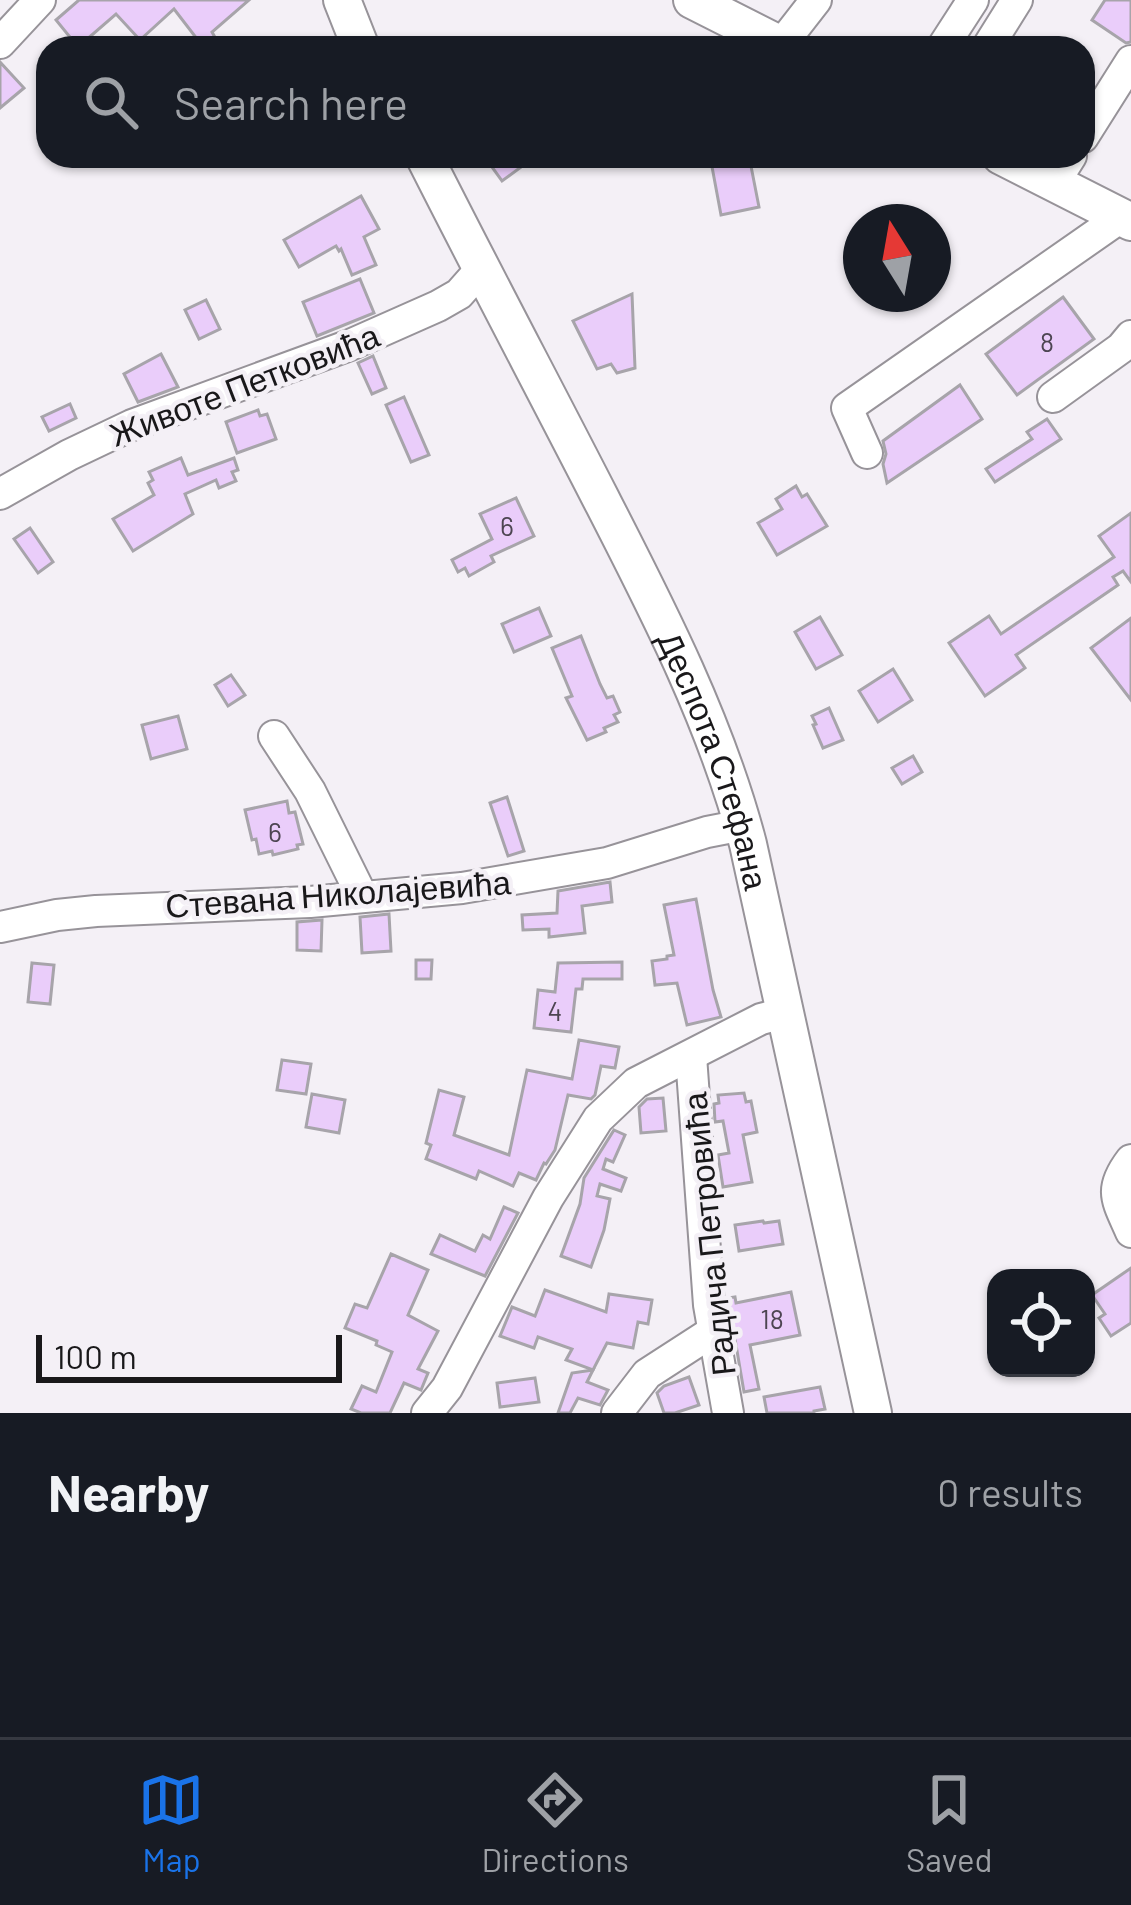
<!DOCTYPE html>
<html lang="en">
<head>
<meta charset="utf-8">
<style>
  :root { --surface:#171b24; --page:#242831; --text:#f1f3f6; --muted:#9ea1a6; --line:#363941; --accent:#1a73e8 }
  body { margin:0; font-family:Barlow,sans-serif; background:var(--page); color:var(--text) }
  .controls { position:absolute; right:36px; bottom:36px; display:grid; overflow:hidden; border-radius:24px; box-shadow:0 3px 9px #0004 }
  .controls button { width:108px; height:108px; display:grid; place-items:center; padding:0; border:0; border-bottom:3px solid var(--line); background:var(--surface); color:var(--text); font:60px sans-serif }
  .compass { position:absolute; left:843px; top:204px; width:108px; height:108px; border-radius:50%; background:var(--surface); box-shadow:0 3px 9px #0004; rotate:349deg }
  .scale { position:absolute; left:36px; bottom:30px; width:306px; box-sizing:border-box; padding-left:12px; border:6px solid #19181a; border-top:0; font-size:33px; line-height:42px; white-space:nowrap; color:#19181a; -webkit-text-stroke:9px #f4f0f6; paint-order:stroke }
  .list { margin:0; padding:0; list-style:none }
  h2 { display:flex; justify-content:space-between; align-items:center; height:156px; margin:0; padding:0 48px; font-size:51px }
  h2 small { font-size:39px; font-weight:400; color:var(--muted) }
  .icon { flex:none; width:66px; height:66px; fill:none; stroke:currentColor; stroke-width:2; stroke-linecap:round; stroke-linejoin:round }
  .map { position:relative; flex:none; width:1131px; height:1413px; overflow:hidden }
  .search { position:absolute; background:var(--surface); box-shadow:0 3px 9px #0004; left:36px; right:36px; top:36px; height:132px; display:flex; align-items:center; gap:30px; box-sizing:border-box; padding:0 42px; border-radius:36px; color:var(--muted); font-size:45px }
  .sheet { height:324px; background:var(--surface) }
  nav { display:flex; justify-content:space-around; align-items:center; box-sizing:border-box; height:168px; border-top:3px solid var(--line); background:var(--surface); font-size:33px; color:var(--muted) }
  nav a { display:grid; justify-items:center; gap:6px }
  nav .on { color:var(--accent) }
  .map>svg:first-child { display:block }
  .building { fill:#eacdfa; stroke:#a7a4aa; stroke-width:3 }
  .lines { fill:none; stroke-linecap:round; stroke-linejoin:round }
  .minor-casing { stroke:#979399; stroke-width:34 }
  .major-casing { stroke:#979399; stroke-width:40 }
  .minor { stroke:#fff; stroke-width:30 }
  .major { stroke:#fff; stroke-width:36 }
  .labels { text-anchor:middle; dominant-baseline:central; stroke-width:9; stroke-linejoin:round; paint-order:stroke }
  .number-label { font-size:27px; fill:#4d4552 }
  .street-label { font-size:33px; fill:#19181a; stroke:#f4f0f6 }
</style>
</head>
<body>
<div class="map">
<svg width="1131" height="1413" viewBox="0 0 1131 1413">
  <rect width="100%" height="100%" fill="#f4f0f6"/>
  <!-- building -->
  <g class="building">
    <path d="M79,0H249L212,32L221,48H204L174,9L140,40L116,14L78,47L56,20Z"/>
    <path d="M1105,0H1131V42L1126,43L1092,20Z"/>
    <path d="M0,62L24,88L0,108Z"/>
    <path d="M484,156H536L502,181Z"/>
    <path d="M710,156H749L759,207L721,215Z"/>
    <path d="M361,196L379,229L364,237L376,265L352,275L341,249L339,251L336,246L299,267L284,240Z"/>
    <path d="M360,279L374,313L317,336L303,302Z"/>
    <path d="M632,294L635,368L617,373L611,364L597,369L573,321Z"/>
    <path d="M1063,297L1094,339L1017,395L986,354Z"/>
    <path d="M206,300L220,329L199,339L185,310Z"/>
    <path d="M161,354L178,387L138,402L124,374Z"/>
    <path d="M373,356L386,388L372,394L358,363Z"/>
    <path d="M960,385L982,419L887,483L883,464L886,454L883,441Z"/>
    <path d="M404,397L429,455L411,462L386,405Z"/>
    <path d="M70,404L76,418L49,431L42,417Z"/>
    <path d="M258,410L260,416L267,414L276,439L237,453L226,422Z"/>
    <path d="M1047,419L1061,439L995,482L986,469L1032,439L1027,432Z"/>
    <path d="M181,458L188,475L234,458L238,470L232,472L236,481L219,488L216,480L185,494L193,514L133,551L113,519L154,495L148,483L153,480L149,472Z"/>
    <path d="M796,486L802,497L807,494L827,526L777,555L758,523L782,509L776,499Z"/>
    <path d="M516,498L534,536L491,556L494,562L469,576L465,568L458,572L452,560L492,539L480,514Z"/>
    <path d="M1131,513V582L1123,571L1113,577L1118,585L1016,655L1025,668L985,696L949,643L989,616L1001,634L1114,557L1099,536Z"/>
    <path d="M30,528L53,562L38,573L14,539Z"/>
    <path d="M539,608L551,636L514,652L502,624Z"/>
    <path d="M820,617L842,655L816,669L795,632Z"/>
    <path d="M1131,618V700L1091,648Z"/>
    <path d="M581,636L600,684L607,698L613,696L620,712L614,715L618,722L604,728L606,732L587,740L566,698L572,696L552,648Z"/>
    <path d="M893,669L912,700L878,722L859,691Z"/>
    <path d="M231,675L245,695L228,706L215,685Z"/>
    <path d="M829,708L843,740L823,748L813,725L816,724L812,716Z"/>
    <path d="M178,716L187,749L151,759L142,725Z"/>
    <path d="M913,756L922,772L902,784L892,768Z"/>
    <path d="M507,797L524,851L508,856L490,803Z"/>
    <path d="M287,801L289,813L295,812L303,844L297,845L298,849L273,855L272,851L259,854L256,839L252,840L245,810Z"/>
    <path d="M610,882L612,902L582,906L585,933L549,937V929L523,930L522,915L557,913L558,891Z"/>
    <path d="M696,899L713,990L721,1017L687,1025L677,983L655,985L652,961L667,959V956L674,955L664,905Z"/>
    <path d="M389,914L391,951L362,953L360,917Z"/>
    <path d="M322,920L321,951L297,950V922Z"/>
    <path d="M416,960H432L431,979H416Z"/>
    <path d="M622,962V979H583L582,989H576L571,1032L534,1028L538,990L555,992L558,963Z"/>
    <path d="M32,963L54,965L50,1004L28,1002Z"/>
    <path d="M579,1040L619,1047L615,1068L601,1066L595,1095L591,1099L568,1095L555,1150L546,1164L544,1163L536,1180L519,1173L513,1186L479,1171L476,1179L426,1159L431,1145L426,1143L439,1090L464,1097L454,1135L509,1155L527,1070L572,1079Z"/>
    <path d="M282,1060L311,1064L306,1094L277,1090Z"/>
    <path d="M744,1093L746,1102L751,1101L757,1132L743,1135L752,1182L723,1187L718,1155L729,1153L723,1121L715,1122L714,1104L719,1103L718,1095Z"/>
    <path d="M312,1094L345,1100L339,1133L306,1127Z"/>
    <path d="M663,1098L666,1131L641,1133L639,1107L647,1099Z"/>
    <path d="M614,1130L625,1135L613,1162L606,1159L603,1169L626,1178L621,1191L600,1184L597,1196L610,1199L604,1230L591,1267L561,1256L580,1204L584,1178Z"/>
    <path d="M504,1207L518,1213L485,1276L431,1254L440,1235L475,1251L483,1235L490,1239Z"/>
    <path d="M763,1221L764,1223L779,1221L783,1244L739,1251L735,1225Z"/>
    <path d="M391,1254L428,1270L408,1315L438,1331L418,1369L428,1373L421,1390L404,1383L390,1413H361L351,1409L362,1386L376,1392L392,1352L376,1345L377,1341L345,1328L355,1304L367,1308Z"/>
    <path d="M1131,1268V1323L1111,1336L1099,1318L1105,1314L1092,1295Z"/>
    <path d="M545,1290L606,1312L609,1294L652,1300L648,1324L638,1322L633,1348L607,1343L593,1370L566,1360L572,1349L538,1337L534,1348L500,1336L512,1307L535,1316Z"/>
    <path d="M791,1292L800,1335L750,1345L759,1389L744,1392L728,1298L735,1297L736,1303Z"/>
    <path d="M593,1370L587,1382L608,1390L600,1405L578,1398L570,1413H558L572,1373Z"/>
    <path d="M689,1377L699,1405L675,1413H664L657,1393L664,1386Z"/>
    <path d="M535,1378L539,1402L500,1407L497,1383Z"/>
    <path d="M820,1387L825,1409L814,1411V1413H767L764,1397Z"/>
  </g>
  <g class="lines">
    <!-- minor casing -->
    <g class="minor-casing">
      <g id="minor">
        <path d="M0,43L40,0"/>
        <path d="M781,45L816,0"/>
        <path d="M942,48L973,0"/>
        <path d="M987,48L1017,0"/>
        <path d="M1083,137L1131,61"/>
        <path d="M1054,183L1071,156"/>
        <path d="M1053,397L1121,348L1131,336"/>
        <path d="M867,453L847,408L1121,217"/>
        <path d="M0,494L69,455L132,425L350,345L438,306L459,294L482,268"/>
        <path d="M274,736L310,791L362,896"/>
        <path d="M0,927L57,915L96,911L310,902L462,888L607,863L707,832L743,825"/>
        <path d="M691,1056L709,1305L728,1413"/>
        <path d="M1131,1160C1108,1190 1117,1200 1131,1232"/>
        <path d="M427,1413L447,1388L548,1198L598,1119L636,1083L761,1019L783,1013"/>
        <path d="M617,1413L647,1374L712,1332"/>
      </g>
    </g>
    <!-- major casing -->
    <g class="major-casing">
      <g id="major">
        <path d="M342,0L361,48"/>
        <path d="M692,0L787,48"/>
        <path id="s1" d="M424,156C482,271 542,384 601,499C658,610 716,722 748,844L873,1413"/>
        <path d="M1001,156L1131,222"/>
      </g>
    </g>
    <!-- minor -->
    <use href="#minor" class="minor"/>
    <!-- major -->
    <use href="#major" class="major"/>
  </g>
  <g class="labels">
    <!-- number labels -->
    <g class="number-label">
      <text x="1047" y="341">8</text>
      <text x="507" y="525">6</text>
      <text x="275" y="831">6</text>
      <text x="555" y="1010">4</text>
      <text x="772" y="1318">18</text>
    </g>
    <!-- street labels -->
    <g class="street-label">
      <text transform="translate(244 384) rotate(-21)">Животе Петковића</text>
      <text stroke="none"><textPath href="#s1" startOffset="672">Деспота Стефана</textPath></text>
      <text transform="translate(338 893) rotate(-4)">Стевана Николајевића</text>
      <text transform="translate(708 1234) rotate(-96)">Радича Петровића</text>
    </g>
  </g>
</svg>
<div class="controls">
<button><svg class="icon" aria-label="locate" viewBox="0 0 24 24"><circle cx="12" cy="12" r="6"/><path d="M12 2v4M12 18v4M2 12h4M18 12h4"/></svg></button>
</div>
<svg class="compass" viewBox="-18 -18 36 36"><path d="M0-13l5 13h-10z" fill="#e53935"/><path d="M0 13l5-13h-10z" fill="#9ea1a6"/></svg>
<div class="scale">100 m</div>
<div class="search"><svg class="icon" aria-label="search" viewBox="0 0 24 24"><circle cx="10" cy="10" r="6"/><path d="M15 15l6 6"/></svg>Search here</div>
</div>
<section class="sheet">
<h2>Nearby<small>0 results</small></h2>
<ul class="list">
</ul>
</section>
<nav>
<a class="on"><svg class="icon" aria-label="map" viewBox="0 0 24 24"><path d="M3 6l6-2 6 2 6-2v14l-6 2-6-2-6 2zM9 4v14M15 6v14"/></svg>Map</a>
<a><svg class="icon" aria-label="directions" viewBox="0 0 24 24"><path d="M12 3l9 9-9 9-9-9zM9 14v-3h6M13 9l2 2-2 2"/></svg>Directions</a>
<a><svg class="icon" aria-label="saved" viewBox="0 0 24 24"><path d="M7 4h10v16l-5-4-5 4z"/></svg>Saved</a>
</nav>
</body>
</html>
